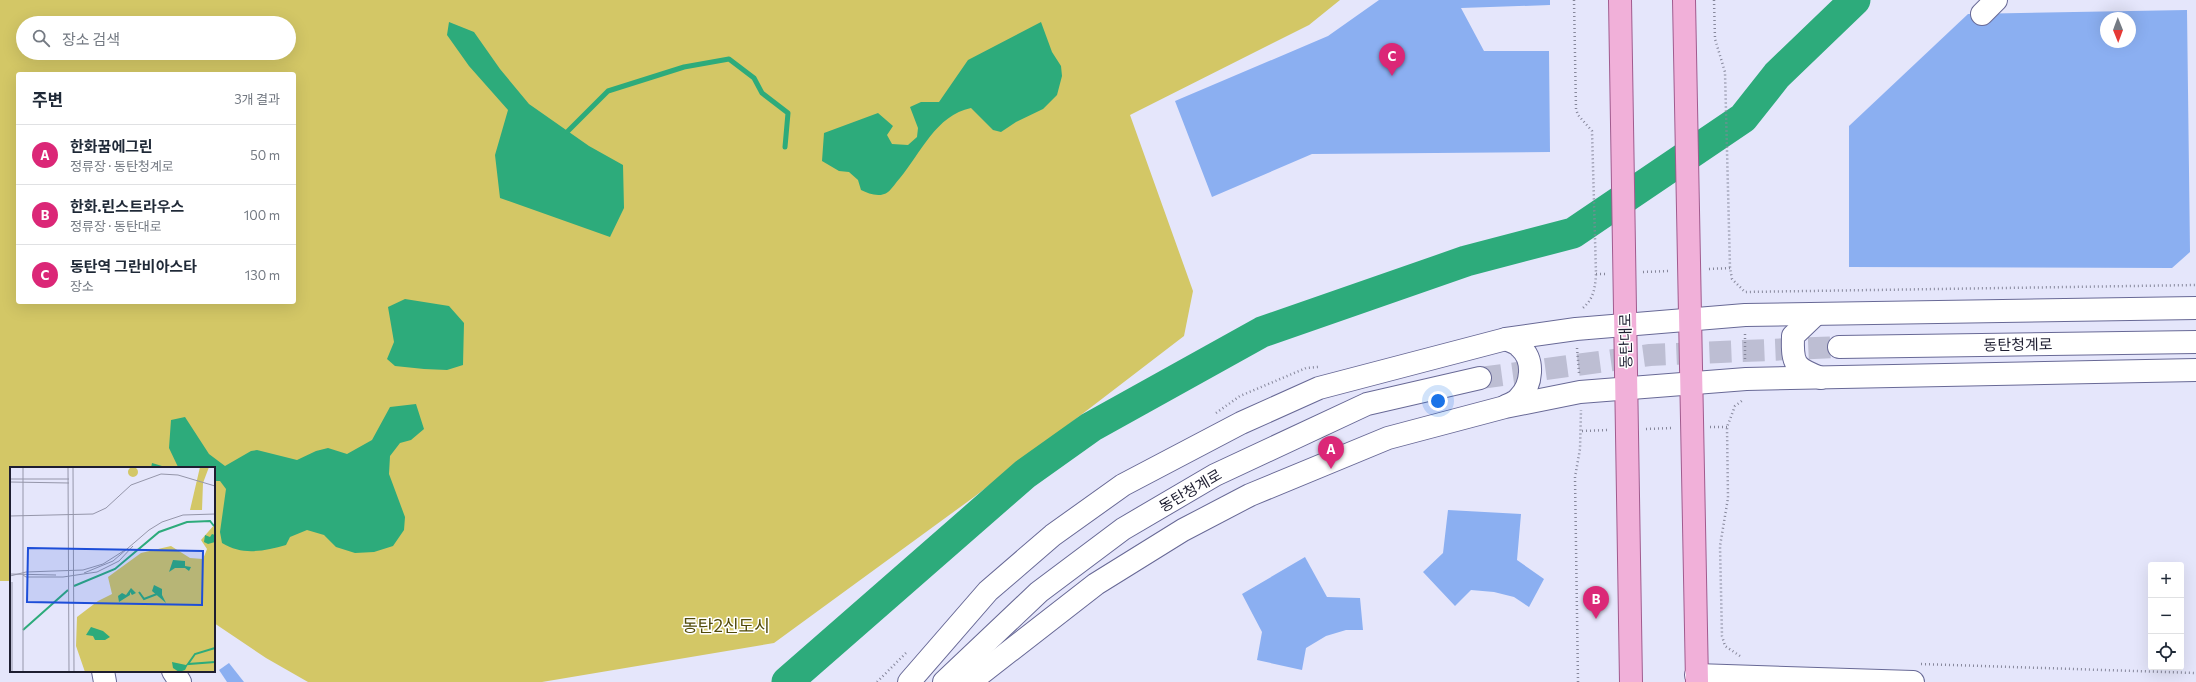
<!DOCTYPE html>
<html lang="ko">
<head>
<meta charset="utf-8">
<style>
  :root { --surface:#fff; --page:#f2f2f3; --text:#1f2937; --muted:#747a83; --line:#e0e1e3; --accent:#db2777 }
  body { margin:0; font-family:Commissioner,"Noto Sans KR",sans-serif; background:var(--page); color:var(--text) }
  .controls { position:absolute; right:12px; bottom:12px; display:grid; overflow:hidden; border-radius:4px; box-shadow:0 4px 16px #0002 }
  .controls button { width:36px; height:36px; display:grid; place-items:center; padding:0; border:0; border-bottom:1px solid var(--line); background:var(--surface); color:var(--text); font:20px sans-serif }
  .compass { position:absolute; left:2100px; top:12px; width:36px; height:36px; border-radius:50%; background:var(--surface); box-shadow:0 4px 16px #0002; rotate:179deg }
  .you { position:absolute; left:1438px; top:401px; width:14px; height:14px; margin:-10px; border:3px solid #fff; border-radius:50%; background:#1a73e8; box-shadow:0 0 0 6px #1a73e833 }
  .badge { display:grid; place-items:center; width:26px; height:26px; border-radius:50%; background:var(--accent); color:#fff; font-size:13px; font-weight:700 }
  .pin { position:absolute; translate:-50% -33px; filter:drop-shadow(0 1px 2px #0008) }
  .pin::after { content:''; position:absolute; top:21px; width:14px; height:12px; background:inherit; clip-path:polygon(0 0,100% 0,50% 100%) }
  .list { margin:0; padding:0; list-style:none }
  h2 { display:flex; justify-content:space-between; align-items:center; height:52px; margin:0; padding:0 16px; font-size:17px }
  h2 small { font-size:13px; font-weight:400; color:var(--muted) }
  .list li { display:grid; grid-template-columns:26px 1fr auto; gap:12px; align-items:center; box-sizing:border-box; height:60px; padding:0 16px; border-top:1px solid var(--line) }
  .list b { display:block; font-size:15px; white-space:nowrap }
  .list p { margin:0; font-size:13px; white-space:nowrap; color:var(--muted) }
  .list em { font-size:13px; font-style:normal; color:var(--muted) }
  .icon { flex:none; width:22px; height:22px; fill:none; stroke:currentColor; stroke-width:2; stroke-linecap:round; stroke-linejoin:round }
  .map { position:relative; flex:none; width:2196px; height:682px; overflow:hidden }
  .search { position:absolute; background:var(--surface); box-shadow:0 4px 16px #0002; left:16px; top:16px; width:280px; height:44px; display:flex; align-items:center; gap:10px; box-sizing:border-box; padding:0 14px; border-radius:22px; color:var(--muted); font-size:15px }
  .panel { position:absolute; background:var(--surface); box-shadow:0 4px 16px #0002; left:16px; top:72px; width:280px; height:232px; border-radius:4px }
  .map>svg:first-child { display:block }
  .green { fill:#d3c766; fill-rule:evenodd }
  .water { fill:#2dab7b }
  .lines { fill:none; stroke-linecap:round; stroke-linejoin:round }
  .stream { stroke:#2dab7b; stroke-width:5 }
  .river { stroke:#2dab7b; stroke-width:31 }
  .building { fill:#8baff1; fill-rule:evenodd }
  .minor-tunnel { stroke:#bdbed3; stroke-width:22; stroke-dasharray:22 11; stroke-linecap:butt }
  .minor-casing { stroke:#686996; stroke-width:24 }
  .major-casing { stroke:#a15b8e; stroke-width:24 }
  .path { stroke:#86879b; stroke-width:2.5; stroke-dasharray:1 3; stroke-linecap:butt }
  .minor { stroke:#fff; stroke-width:22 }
  .major { stroke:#f1b0d9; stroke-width:22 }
  .labels { text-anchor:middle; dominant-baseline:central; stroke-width:3; stroke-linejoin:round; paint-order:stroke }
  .street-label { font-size:15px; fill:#1e1e31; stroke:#fff }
  .quarter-label { font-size:17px; fill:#514a09; stroke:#fff }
  .inset-river { fill:none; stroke:#2dab7b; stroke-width:2 }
  .inset-road { fill:none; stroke:#9596aa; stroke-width:1 }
  .view { fill:#1d4ed8; fill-opacity:0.15; stroke:#1d4ed8; stroke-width:2 }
  .inset-edge { fill:none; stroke:#1e1e31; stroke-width:2 }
</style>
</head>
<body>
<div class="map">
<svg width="2196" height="682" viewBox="0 0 2196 682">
  <rect width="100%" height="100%" fill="#e5e6fb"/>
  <!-- green -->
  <path class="green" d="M0,0H1340L1309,25L1130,115L1193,291L1184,336L974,497L774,643L542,682H308L266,658L214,623V468H11V581H0ZM23,23H289V53H23ZM18,74H294V302H18Z"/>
  <!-- water -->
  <g class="water">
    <path d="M449,22L474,32L500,69L529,104L589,146L623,165L624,208L610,237L500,198L495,155L508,110L469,66L447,35Z"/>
    <path d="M1041,22L1052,52L1061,66L1062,76L1057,95L1043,109L1016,122L1001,132L993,130L971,108C936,115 921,153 900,178C896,182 892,189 888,192C880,198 869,194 861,190L858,180L849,172L839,171L822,161L824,133L878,113L893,126L887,135L892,144L908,145L917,137L918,128L910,107L921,102H939L968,60Z"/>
    <path d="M405,299L449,306L464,323L463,365L447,370L424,369L395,366L387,359L394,342L388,307Z"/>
    <path d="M416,404L424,429L411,440L400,443L390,456L389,474L405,517L404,530L393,546L374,552L355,553L336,547L324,535L307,530L290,537L286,545C264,551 243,556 222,543L220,532L226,489L220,481H214V468H151L152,463L162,466L178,467L169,448L171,420L185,417L209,454L225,466L251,451L257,450L297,460L316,451L328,448L347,454L372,440L390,407Z"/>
  </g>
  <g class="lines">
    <!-- stream -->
    <path class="stream" d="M568,131L608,91L684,67L729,59L754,78L762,93L788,113L785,147"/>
    <!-- river -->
    <path class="river" d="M787,682L1025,474L1091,427L1262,332L1466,261L1573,233L1743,118L1777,75L1855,0"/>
  </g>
  <!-- building -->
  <g class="building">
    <path d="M1379,0H1550V5L1461,8L1484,51H1549L1550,152L1312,154L1212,197L1175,101L1328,36Z"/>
    <path d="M2187,10L2190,252L2172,268L1849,267V126L1968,14ZM2106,18H2130V42H2106Z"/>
    <path d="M1448,510L1521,514L1517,560L1544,579L1529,607L1514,597L1494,592L1471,590L1455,606L1423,572L1443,553Z"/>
    <path d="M1305,557L1327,597L1360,598L1363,630H1346L1326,636L1306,648L1302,670L1257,660L1262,632L1242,594Z"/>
    <path d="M229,663L244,682H227L219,670Z"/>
  </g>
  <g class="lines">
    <!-- minor-tunnel -->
    <path class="minor-tunnel" d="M1480,378L1650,355L1839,347"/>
    <!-- minor casing -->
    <g class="minor-casing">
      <g id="minor">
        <path d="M1982,14L1996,0"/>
        <path d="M1816,314L1793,336C1792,365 1795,368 1821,378"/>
        <path d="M1839,347L2196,342"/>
        <path d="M1506,406C1510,404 1516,402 1519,398C1532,385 1535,360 1520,347C1517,343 1510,341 1506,339"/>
        <path d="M103,671L105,682"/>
        <path d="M173,671L180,682"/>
        <path d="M1696,675L1913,682"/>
        <path d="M909,682L988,591L1053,535L1123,485L1241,423L1319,388L1506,339L1576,329L1745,315L2196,308"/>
        <path d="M944,682L1039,592L1123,529L1215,475L1367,404L1480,378"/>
        <path d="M970,682L1096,584L1183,530L1250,495L1388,438L1505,407L1580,392L1746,379L2196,370"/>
      </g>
    </g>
    <!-- major casing -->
    <g class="major-casing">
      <g id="major">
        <path d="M1620,0L1631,682"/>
        <path d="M1684,0L1697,682"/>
      </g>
    </g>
    <!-- path -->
    <g class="path">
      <path d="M1574,0L1576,109L1578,115L1592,131L1596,274C1595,288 1594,298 1583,308"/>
      <path d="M1714,0L1715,39L1725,72L1730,268L1732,279L1745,292L2196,285"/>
      <path d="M1709,269L1730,268"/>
      <path d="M1643,272L1670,271"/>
      <path d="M1596,274H1606"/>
      <path d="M1745,334V361"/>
      <path d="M1577,348L1579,373"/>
      <path d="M1216,413L1240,396L1306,368L1318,367"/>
      <path d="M1710,427H1727"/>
      <path d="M1646,429L1673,428"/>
      <path d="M1582,431L1609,430"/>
      <path d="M1740,656L1725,646L1722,636L1720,546L1728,498L1727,427L1735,406L1743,400"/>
      <path d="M1921,664L2196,673"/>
      <path d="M877,682L906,653"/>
      <path d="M1578,682L1575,477L1580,449L1581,410"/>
    </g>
    <!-- minor -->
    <use href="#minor" class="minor"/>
    <!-- major -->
    <use href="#major" class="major"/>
  </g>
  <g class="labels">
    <!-- street labels -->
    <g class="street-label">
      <text transform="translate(1625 341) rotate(-91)">동탄대로</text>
      <text transform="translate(2018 344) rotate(-1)">동탄청계로</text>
      <text transform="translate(1190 490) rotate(-30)">동탄청계로</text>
    </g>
    <!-- quarter labels -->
    <g class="quarter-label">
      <text x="726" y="625">동탄2신도시</text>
    </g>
  </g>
  <!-- overview -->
  <g transform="translate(10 467)">
    <rect width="205" height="205" fill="#e5e6fb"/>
    <path d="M118 5a5 5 0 1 1 10 0a5 5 0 1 1-10 0ZM190,0H199L193,16L192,43H180ZM205,57V205H75L66,179L67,150L88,134L102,127L98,110L131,86L161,79L180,91L193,92L197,82L191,73Z" fill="#d3c766"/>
    <path d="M202,67L205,68V75L198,77L194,75L195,68L200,70ZM163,93L175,94V99L181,100L179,104L175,101H165L159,105ZM144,118L152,122V128L156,136L142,124ZM121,121L126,126L122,128L120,125V128L109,135L108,129L112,126L116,128ZM81,160L93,164L100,170L95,173H85L83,169L76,168ZM162,195L176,198L178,197L175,203L169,205L163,201Z" fill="#2dab7b"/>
    <path class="inset-river" d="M64,119L105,102L149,65L177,55L200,54L204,59M129,125L134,132L147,127M13,163L58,123M205,181L185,187L178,197L205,195"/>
    <path class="inset-road" d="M13,0V205M58,0L59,205M63,0L64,205M0,12H59M0,15L59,16M0,49L83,47L96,41L121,18L151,7L168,8L205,19M74,106L103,94L139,63L152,55L173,48L205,47M0,107L46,108M13,108L16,110H53L87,105L109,94L123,79M0,109L16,105L73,103L93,97L115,83M2,205V115"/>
    <path class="view" d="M18,81L193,84L192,138L17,135Z"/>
    <rect width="205" height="205" class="inset-edge"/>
  </g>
</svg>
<div class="controls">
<button>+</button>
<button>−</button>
<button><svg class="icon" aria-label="locate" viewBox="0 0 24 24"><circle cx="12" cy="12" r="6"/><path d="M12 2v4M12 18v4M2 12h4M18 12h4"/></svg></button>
</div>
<svg class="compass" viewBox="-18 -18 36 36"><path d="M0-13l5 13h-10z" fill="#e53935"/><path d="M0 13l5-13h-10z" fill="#747a83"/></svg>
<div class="you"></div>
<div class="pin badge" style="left:1331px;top:469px">A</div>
<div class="pin badge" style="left:1596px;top:619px">B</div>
<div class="pin badge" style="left:1392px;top:76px">C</div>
<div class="search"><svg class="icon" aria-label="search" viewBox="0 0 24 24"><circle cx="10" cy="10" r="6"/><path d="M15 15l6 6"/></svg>장소 검색</div>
<section class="panel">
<h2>주변<small>3개 결과</small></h2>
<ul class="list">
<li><span class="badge">A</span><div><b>한화꿈에그린</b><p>정류장 · 동탄청계로</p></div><em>50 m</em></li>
<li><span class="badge">B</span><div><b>한화.린스트라우스</b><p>정류장 · 동탄대로</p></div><em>100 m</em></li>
<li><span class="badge">C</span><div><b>동탄역 그란비아스타</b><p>장소</p></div><em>130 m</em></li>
</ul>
</section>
</div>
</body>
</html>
